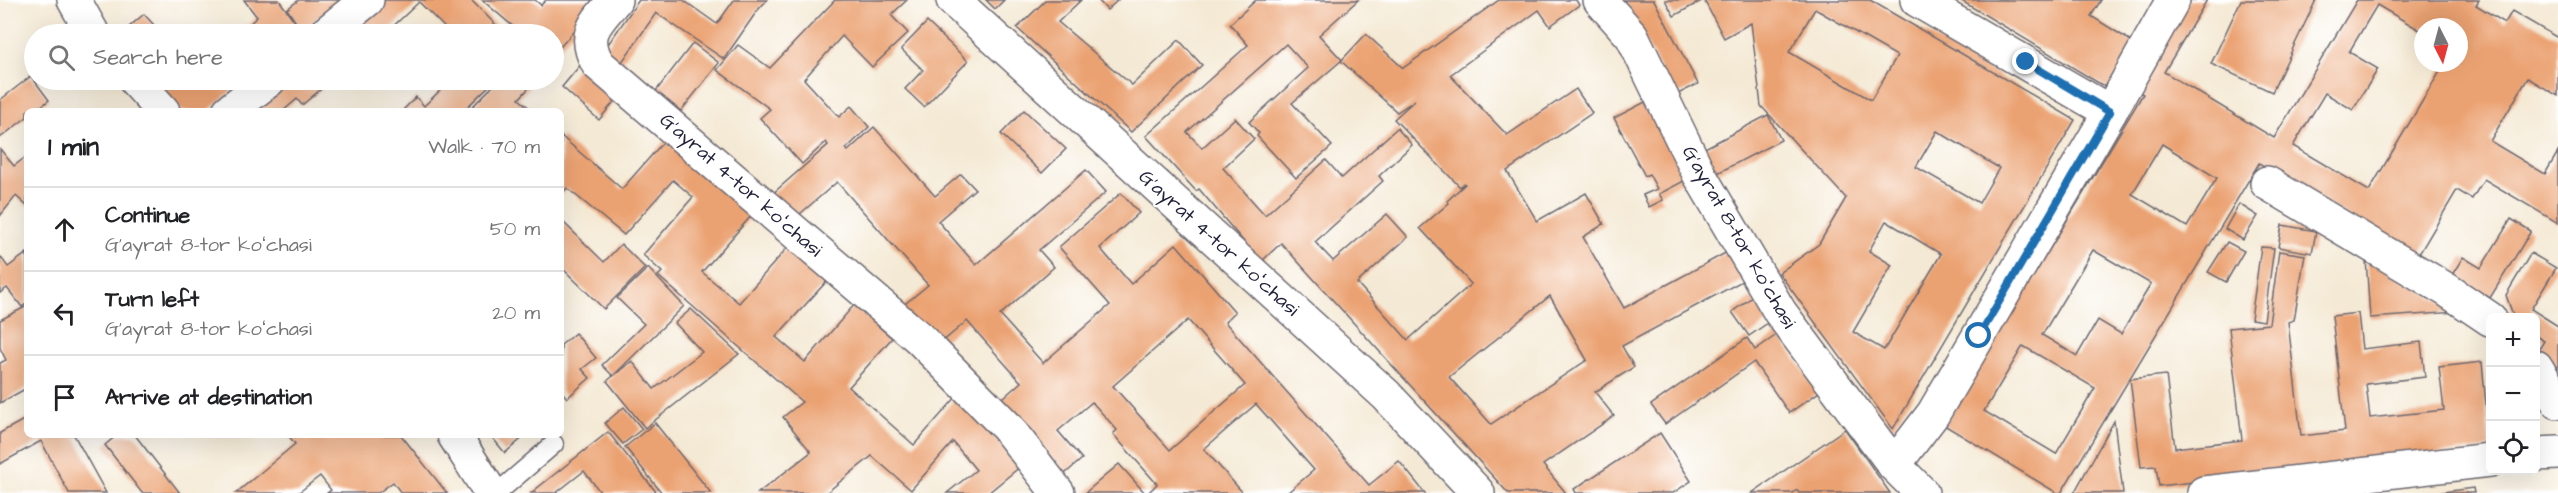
<!DOCTYPE html>
<html lang="en">
<head>
<meta charset="utf-8">
<style>
  :root { --surface:#fff; --page:#f6f6f6; --text:#202124; --muted:#757577; --line:#e0e0e0 }
  body { margin:0; font-family:"Architects Daughter",sans-serif; background:var(--page); color:var(--text) }
  .controls { position:absolute; right:18px; bottom:18px; display:grid; overflow:hidden; border-radius:9px; box-shadow:0 6px 24px #0002 }
  .controls button { width:54px; height:54px; display:grid; place-items:center; padding:0; border:0; border-bottom:2px solid var(--line); background:var(--surface); color:var(--text); font:30px sans-serif }
  .compass { position:absolute; left:2414px; top:18px; width:54px; height:54px; border-radius:50%; background:var(--surface); box-shadow:0 6px 24px #0002; rotate:174deg }
  .stop { position:absolute; width:18px; height:18px; margin:-14px; border:4px solid #1f6fb2; border-radius:50%; background:#fff }
  .stop.end { background:#1f6fb2; border-color:#fff; box-shadow:0 2px 6px #0008 }
  .list { margin:0; padding:0; list-style:none }
  h2 { display:flex; justify-content:space-between; align-items:center; height:78px; margin:0; padding:0 24px; font-size:26px }
  h2 small { font-size:20px; font-weight:400; color:var(--muted) }
  .list li { display:grid; grid-template-columns:39px 1fr auto; gap:18px; align-items:center; box-sizing:border-box; height:84px; padding:0 24px; border-top:2px solid var(--line) }
  .list b { display:block; font-size:22px; white-space:nowrap }
  .list p { margin:0; font-size:20px; white-space:nowrap; color:var(--muted) }
  .list em { font-size:20px; font-style:normal; color:var(--muted) }
  .icon { flex:none; width:33px; height:33px; fill:none; stroke:currentColor; stroke-width:2; stroke-linecap:round; stroke-linejoin:round }
  .map { position:relative; flex:none; width:2558px; height:493px; overflow:hidden }
  .search { position:absolute; background:var(--surface); box-shadow:0 6px 24px #0002; left:24px; top:24px; width:540px; height:66px; display:flex; align-items:center; gap:15px; box-sizing:border-box; padding:0 21px; border-radius:33px; color:var(--muted); font-size:22px }
  .panel { position:absolute; background:var(--surface); box-shadow:0 6px 24px #0002; left:24px; top:108px; width:540px; height:330px; border-radius:9px }
  .map>svg:first-child { display:block }
  .building { fill:#eba272; fill-rule:evenodd }
  .lines { fill:none; stroke-linecap:round; stroke-linejoin:round }
  .lane-casing { stroke:#6c6871; stroke-width:21 }
  .street-casing { stroke:#6c6871; stroke-width:36 }
  .lane { stroke:#fff; stroke-width:18 }
  .street { stroke:#fff; stroke-width:33 }
  .route { stroke:#1f6fb2; stroke-width:8 }
  .labels { text-anchor:middle; dominant-baseline:central; stroke-width:4.5; stroke-linejoin:round; paint-order:stroke }
  .street-label { font-size:20px; fill:#22223b; stroke:#fff }
</style>
</head>
<body>
<div class="map">
<svg width="2558" height="493" viewBox="0 0 2558 493">
  <rect width="100%" height="100%" fill="#fff"/>
  <filter id="ink" filterUnits="userSpaceOnUse"><feTurbulence type="fractalNoise" baseFrequency=".0167" numOctaves="2"/><feDisplacementMap in="SourceGraphic" scale="12" xChannelSelector="R" yChannelSelector="G"/><feConvolveMatrix kernelMatrix="1 2 1 2 8 2 1 2 1" color-interpolation-filters="sRGB"/></filter>
  <filter id="wash" filterUnits="userSpaceOnUse"><feTurbulence type="fractalNoise" baseFrequency=".008" numOctaves="4" result="noise"/><feDisplacementMap in="SourceGraphic" scale="24" xChannelSelector="R" yChannelSelector="G"/><feGaussianBlur stdDeviation="1.35" result="paint"/><feColorMatrix in="noise" values="0 0 0 0 0 0 0 0 0 0 0 0 0 0 0 0 0 1.4 0 .05"/><feComposite in="paint" operator="in"/></filter>
  <g filter="url(#wash)">
    <rect width="100%" height="100%" fill="#f4e9d4"/>
    <g id="blocks">
      <!-- building -->
      <g class="building">
        <path d="M244,0H279L299,27L287,9L299,0H344L295,34H238L257,17Z"/>
        <path d="M377,0H471L505,34H451L419,2L385,34H342Z"/>
        <path d="M482,0H535L541,5L546,0H601L554,54V34H522Z"/>
        <path d="M639,0H683L717,24L734,0H767L757,11L724,59L656,13L622,62L604,50Z"/>
        <path d="M835,0H907L891,15L908,33L872,67L842,36L804,79L839,117L851,106L869,127L846,149L848,151L874,127L935,196L961,174L975,189L938,221L976,265L1086,170L1106,192L1039,250L1054,267L1000,315L1043,363L1110,305L1059,247L1121,193L1139,213L1100,248L1131,284L1176,244L1235,312L1225,322L1369,485L1399,461L1425,493H1287L1314,470L1256,404L1204,449L1243,493H1148L1157,484L1113,434L1117,430L1092,402L1058,431L1082,459L1059,479L994,406L1021,382L967,321L935,348L900,308L928,285L837,182L793,220L771,195L828,145L826,142L802,164L760,118L770,109L717,70L738,45L770,68ZM1188,320L1245,385L1170,450L1113,386Z"/>
        <path d="M986,0H1004L995,9Z"/>
        <path d="M1046,0H1081L1058,22L1132,85L1179,40L1202,65L1131,132L1017,28Z"/>
        <path d="M1098,0H1118L1107,10Z"/>
        <path d="M1256,0H1358L1319,35L1342,60L1292,103L1332,146L1296,178L1257,136L1259,133L1249,122L1308,68L1286,44L1187,132L1202,148L1235,118L1254,139L1223,168L1265,215L1326,160L1342,178L1397,128L1412,145L1379,176L1383,181L1315,242L1333,261L1387,214L1408,237L1357,283L1408,340L1471,284L1420,228L1449,203L1447,201L1465,184L1464,183L1460,187L1394,119L1415,100L1397,112L1341,61L1366,34L1403,68L1499,0H1576L1579,5L1550,26L1539,10L1450,75L1507,135L1576,89L1592,113L1507,171L1537,221L1586,193L1604,224L1583,237L1624,308L1729,251L1744,280L1622,346L1634,367L1595,392L1614,416L1543,465L1566,493H1508L1281,243L1261,262L1199,189L1196,191L1146,136L1248,45L1230,24ZM1550,296L1587,360L1491,424L1449,377Z"/>
        <path d="M1624,0H1654L1698,84L1674,96Z"/>
        <path d="M1665,0H1703L1674,16Z"/>
        <path d="M1704,0H1870L2075,120L1893,429L1779,273L1819,244L1846,198L1761,106L1751,23L1724,38ZM1815,9L1897,56L1871,100L1789,52ZM1937,131L1999,168L1979,203L1916,167ZM1886,221L1941,254L1884,350L1853,332L1892,265L1869,251Z"/>
        <path d="M1960,0H2101L2091,16L2139,46L2112,91Z"/>
        <path d="M2189,0H2207L2164,72L2274,138L2357,0H2479L2476,5L2505,23L2512,11L2558,38V96L2528,78L2490,141L2545,174L2558,152V223L2484,179L2472,199L2457,190L2415,261L2386,239L2259,163L2061,493H2057L1944,425L2143,94L2135,90ZM2377,5L2423,32V27H2459V63H2445L2369,191L2293,146L2325,93L2353,110L2378,69L2349,52ZM2162,144L2217,178L2187,227L2132,194ZM2093,250L2151,284L2121,334L2098,320L2077,356L2042,335ZM2023,346L2095,388L2056,454L1984,411Z"/>
        <path d="M2241,0H2316L2272,92L2211,64Z"/>
        <path d="M144,14L162,34H121Z"/>
        <path d="M927,22L968,61L924,107L905,89L923,70L901,49Z"/>
        <path d="M693,43L719,63L681,111L656,91Z"/>
        <path d="M581,64L618,97L599,120L562,87Z"/>
        <path d="M31,76L49,100L35,111H27V117L0,138V100Z"/>
        <path d="M154,80H244L208,111H182Z"/>
        <path d="M289,80H332L302,105L297,99L283,111H252Z"/>
        <path d="M451,80H495L463,111H402L416,97L424,106Z"/>
        <path d="M499,80H536L519,99L533,111H468Z"/>
        <path d="M1647,101L1686,180L1659,194L1663,200L1649,207L1643,195L1657,189L1649,174L1645,176L1614,118Z"/>
        <path d="M1024,110L1066,149L1042,173L1001,134Z"/>
        <path d="M1768,115L1781,140L1712,176L1699,151Z"/>
        <path d="M561,136L622,189L665,140L752,215L702,272L739,303L788,247L827,281L776,337L805,362L854,305L892,338L849,387L914,445L957,396L1021,466L988,493H947L976,470L953,442L911,490L872,456L826,493H758L811,452L783,417L802,402L658,276L662,272L643,255L693,197L673,180L624,235L567,188L561,195Z"/>
        <path d="M0,149L14,166L27,156V206L16,196L0,216Z"/>
        <path d="M2239,204L2258,216L2243,240L2225,229Z"/>
        <path d="M2511,219L2531,231L2490,298L2452,275L2463,257L2481,268Z"/>
        <path d="M561,220L604,262L621,244L645,268L604,309L561,267Z"/>
        <path d="M2282,225L2316,231L2312,253L2278,247Z"/>
        <path d="M2227,242L2244,251L2226,282L2208,272Z"/>
        <path d="M2261,247L2274,248L2264,321L2251,319Z"/>
        <path d="M2279,251L2305,255L2294,320L2288,322L2301,436L2345,431L2332,316L2358,313L2362,349L2421,342L2425,377L2366,384L2370,418L2444,410L2439,367L2482,362L2490,448L2159,486L2156,466L2141,467L2130,379L2166,375L2175,448L2242,440L2229,328L2269,324Z"/>
        <path d="M27,253V303L22,307L7,288L0,293V256L8,267Z"/>
        <path d="M2531,253L2556,268L2531,309L2558,326V368L2536,354L2544,341L2536,336V318H2514L2506,295Z"/>
        <path d="M2366,259L2458,312L2370,318Z"/>
        <path d="M648,268L684,306L613,376L602,365L644,324L617,298Z"/>
        <path d="M1752,297L1769,322L1749,336L1732,312Z"/>
        <path d="M27,306V388L0,403V363L6,360L0,348V320Z"/>
        <path d="M691,309L739,354L645,428L607,381L632,361L654,389L702,352L675,323Z"/>
        <path d="M575,333L596,358L582,369L590,378L567,398L561,391V345Z"/>
        <path d="M1778,334L1819,392L1789,413L1754,362L1665,424L1651,405L1747,338L1755,350Z"/>
        <path d="M624,407L642,429L623,444L605,423Z"/>
        <path d="M27,418V435H74L106,493H69L41,441L0,464V433Z"/>
        <path d="M2114,421L2123,493H2074Z"/>
        <path d="M655,423L711,493H662L625,447Z"/>
        <path d="M1845,429L1890,493H1799L1797,490L1793,493H1752Z"/>
        <path d="M608,432L657,493H601L584,471L556,493H531Z"/>
        <path d="M1660,433L1691,481L1673,493H1576L1574,489Z"/>
        <path d="M117,435H135L180,493H142L105,445Z"/>
        <path d="M288,435H401L447,493H401L393,482L378,493H327L331,490L320,476L298,493H236L295,444Z"/>
        <path d="M490,435H526L505,453Z"/>
        <path d="M1119,464L1145,493H1085Z"/>
        <path d="M2473,488L2474,493H2443V492Z"/>
      </g>
    </g>
  </g>
  <g filter="url(#ink)">
    <use href="#blocks" fill-opacity="0" stroke="#6c6871" stroke-width="1.5"/>
    <g class="lines">
      <!-- lane casing -->
      <g class="lane-casing">
        <path id="lane" d="M497,493L554,444"/>
      </g>
      <!-- street casing -->
      <g class="street-casing">
        <g id="street">
          <path d="M74,0L93,34"/>
          <path d="M615,0C596,23 581,34 598,64L919,338L1007,427L1058,493"/>
          <path d="M953,0L1386,395L1478,493"/>
          <path d="M1600,0L1632,36L1699,174L1780,312L1894,465L1922,493"/>
          <path d="M325,34L367,0"/>
          <path d="M135,80L163,111"/>
          <path d="M229,111L269,80"/>
          <path d="M2110,112L2173,0"/>
          <path d="M2267,183L2447,290L2490,319"/>
          <path d="M2536,367L2558,402"/>
          <path d="M454,435L491,493"/>
          <path d="M2536,454L2558,453"/>
          <path d="M1894,465L1933,414L2110,112L1917,0"/>
          <path d="M2204,493L2490,460"/>
        </g>
      </g>
      <!-- lane -->
      <use href="#lane" class="lane"/>
      <!-- street -->
      <use href="#street" class="street"/>
    </g>
  </g>
  <g class="lines" filter="url(#ink)">
    <!-- route -->
    <path class="route" d="M1979,336L2110,112L2026,62"/>
  </g>
  <g class="labels">
    <!-- street labels -->
    <g class="street-label">
      <text transform="translate(741 185) rotate(41)">G'ayrat 4-tor koʻchasi</text>
      <text transform="translate(1739 237) rotate(60)">G'ayrat 8-tor koʻchasi</text>
      <text transform="translate(1219 243) rotate(42)">G'ayrat 4-tor koʻchasi</text>
    </g>
  </g>
</svg>
<div class="controls">
<button>+</button>
<button>−</button>
<button><svg class="icon" aria-label="locate" viewBox="0 0 24 24"><circle cx="12" cy="12" r="6"/><path d="M12 2v4M12 18v4M2 12h4M18 12h4"/></svg></button>
</div>
<svg class="compass" viewBox="-18 -18 36 36"><path d="M0-13l5 13h-10z" fill="#e53935"/><path d="M0 13l5-13h-10z" fill="#757577"/></svg>
<div class="stop" style="left:1979px;top:336px"></div>
<div class="stop end" style="left:2026px;top:62px"></div>
<div class="search"><svg class="icon" aria-label="search" viewBox="0 0 24 24"><circle cx="10" cy="10" r="6"/><path d="M15 15l6 6"/></svg>Search here</div>
<section class="panel">
<h2>1 min<small>Walk · 70 m</small></h2>
<ul class="list">
<li><svg class="icon" aria-label="ahead" viewBox="0 0 24 24"><path d="M12 20V5M6 11l6-6 6 6"/></svg><div><b>Continue</b><p>G'ayrat 8-tor koʻchasi</p></div><em>50 m</em></li>
<li><svg class="icon" aria-label="left" viewBox="0 0 24 24"><path d="M17 20v-9H6M10 6l-5 5 5 5"/></svg><div><b>Turn left</b><p>G'ayrat 8-tor koʻchasi</p></div><em>20 m</em></li>
<li><svg class="icon" aria-label="arrive" viewBox="0 0 24 24"><path d="M6 21V4h12l-3 4 3 4H6"/></svg><div><b>Arrive at destination</b></div></li>
</ul>
</section>
</div>
</body>
</html>
